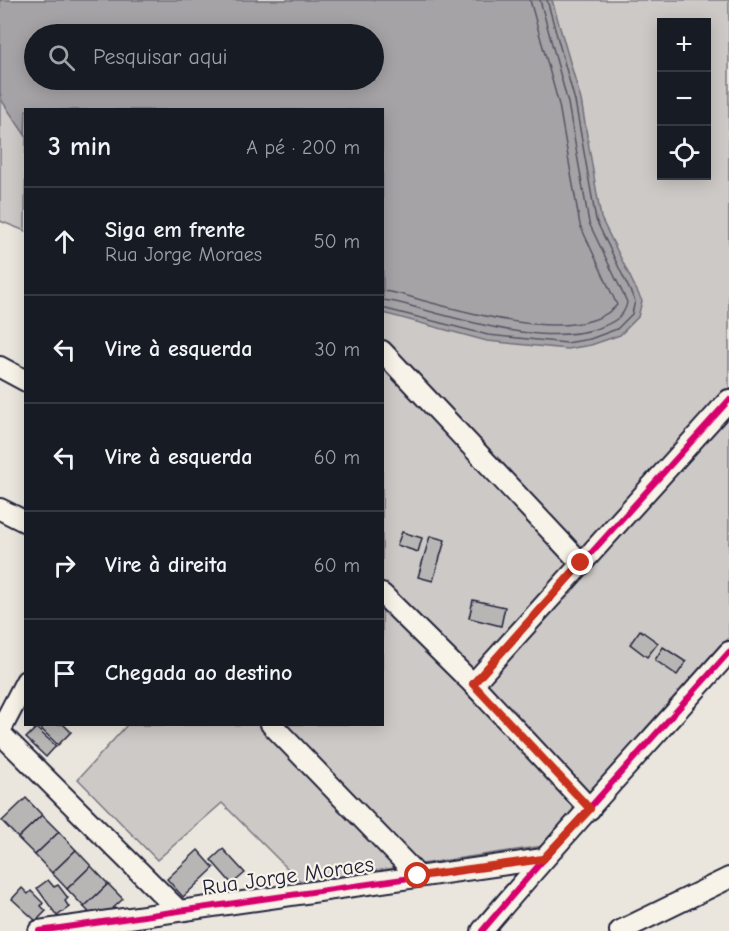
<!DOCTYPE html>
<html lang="pt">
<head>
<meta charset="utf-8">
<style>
  :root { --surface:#171b24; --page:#20242c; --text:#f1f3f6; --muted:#9ea1a6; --line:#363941 }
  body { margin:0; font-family:"Comic Neue",sans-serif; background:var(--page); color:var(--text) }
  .controls { position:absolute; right:18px; top:18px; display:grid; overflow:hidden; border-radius:0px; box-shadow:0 3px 15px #0003 }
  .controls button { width:54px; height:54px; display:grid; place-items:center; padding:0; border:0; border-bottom:2px solid var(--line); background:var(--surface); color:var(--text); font:30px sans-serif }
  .stop { position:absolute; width:18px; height:18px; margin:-14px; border:4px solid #c8321e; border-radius:50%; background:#fff }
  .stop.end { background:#c8321e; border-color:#fff; box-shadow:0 2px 6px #0008 }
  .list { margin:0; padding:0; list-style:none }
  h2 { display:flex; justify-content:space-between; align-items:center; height:78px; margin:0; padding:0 24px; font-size:26px }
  h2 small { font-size:20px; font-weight:400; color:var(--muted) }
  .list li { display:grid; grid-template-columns:39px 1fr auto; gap:18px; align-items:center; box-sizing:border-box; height:108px; padding:0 24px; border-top:2px solid var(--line) }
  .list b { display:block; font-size:22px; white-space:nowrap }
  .list p { margin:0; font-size:20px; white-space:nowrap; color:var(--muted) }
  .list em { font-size:20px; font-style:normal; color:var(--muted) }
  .icon { flex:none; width:33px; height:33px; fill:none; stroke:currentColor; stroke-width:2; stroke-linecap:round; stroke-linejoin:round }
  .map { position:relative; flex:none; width:729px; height:931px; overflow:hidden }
  .search { position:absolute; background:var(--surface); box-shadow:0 3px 15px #0003; left:24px; top:24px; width:360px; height:66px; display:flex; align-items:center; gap:15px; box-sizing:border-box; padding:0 21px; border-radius:33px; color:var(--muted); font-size:22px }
  .panel { position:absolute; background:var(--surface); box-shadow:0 3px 15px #0003; left:24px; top:108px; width:360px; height:618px; border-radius:0px }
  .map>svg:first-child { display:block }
  .green { fill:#cdc9c6; stroke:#787680; stroke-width:1.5; fill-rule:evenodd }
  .water { fill:#a6a3a6; stroke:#716f7b; stroke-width:1.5; fill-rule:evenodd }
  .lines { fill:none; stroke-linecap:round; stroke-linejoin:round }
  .shore { stroke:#575666; stroke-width:1.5 }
  .building { fill:#b8b6b5; stroke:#22223b; stroke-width:1.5 }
  .minor-casing { stroke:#22223b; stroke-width:24 }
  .minor { stroke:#f7f3e8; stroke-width:20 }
  .cycleway-casing { stroke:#f7f3e8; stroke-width:10 }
  .cycleway { stroke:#d6006c; stroke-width:6 }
  .route { stroke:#c8321e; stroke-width:8 }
  .labels { text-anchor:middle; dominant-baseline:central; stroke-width:4.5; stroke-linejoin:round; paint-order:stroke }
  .street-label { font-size:22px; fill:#22223b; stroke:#f7f3e8 }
</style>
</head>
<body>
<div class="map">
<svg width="729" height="931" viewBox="0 0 729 931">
  <rect width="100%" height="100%" fill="#eae6de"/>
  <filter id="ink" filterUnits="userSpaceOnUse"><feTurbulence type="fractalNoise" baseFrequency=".0167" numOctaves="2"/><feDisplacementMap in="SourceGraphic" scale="12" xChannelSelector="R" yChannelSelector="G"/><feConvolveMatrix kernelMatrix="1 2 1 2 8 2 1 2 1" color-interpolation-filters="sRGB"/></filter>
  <g filter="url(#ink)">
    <!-- green -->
    <path class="green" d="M0,0H729V638L543,846L301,882L222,803L157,860L78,779L127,725L382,724V110H26L25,231L0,221ZM662,22H706V176H662ZM34,34H374V80H34Z"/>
    <!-- water -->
    <path class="water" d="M0,0H552L581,100L601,218L642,301L638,317L620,335L591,345L567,349L487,341L383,313L382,110H26L25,135L2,101L0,92ZM34,34H374V80H34Z"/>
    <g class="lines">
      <!-- shore -->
      <g class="shore">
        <path d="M382,291C399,292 416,299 432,303C478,315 581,345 617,305L580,225L559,105L530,0"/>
        <path d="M382,300C399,301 416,308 432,312C481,325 549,345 599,328C612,323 625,317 627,302L589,223L568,103L540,0"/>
        <path d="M382,308L488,335L567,343L590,339L617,329L632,314L635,301L596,220L575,101L547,0"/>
      </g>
    </g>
    <!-- building -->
    <g class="building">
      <path d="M402,532L422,538L418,552L397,545Z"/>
      <path d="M430,536L445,540L433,581L418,577Z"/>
      <path d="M473,600L505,607L501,626L469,618Z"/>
      <path d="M640,630L658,643L647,657L630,644Z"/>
      <path d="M663,647L686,662L677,675L655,660Z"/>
      <path d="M36,724H63L71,732L58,745Z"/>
      <path d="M36,728L56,746L46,757L26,738Z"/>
      <path d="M26,798L42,815L18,838L2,821Z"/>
      <path d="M42,815L59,832L35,855L18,838Z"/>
      <path d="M59,832L76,850L52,873L35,855Z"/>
      <path d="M223,849L245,873L232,884L211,860Z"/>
      <path d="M76,850L91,866L67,889L52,873Z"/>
      <path d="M198,850L214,868L183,897L167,879Z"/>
      <path d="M91,866L108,884L84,907L67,889Z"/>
      <path d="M48,880L54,887L58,885L68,898L65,901L69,907L57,916L37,888Z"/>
      <path d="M108,884L123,899L98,922L84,907Z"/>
      <path d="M22,888L28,894L31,891L43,903L41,906L46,911L36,921L12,899Z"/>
    </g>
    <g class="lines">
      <!-- minor casing -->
      <g class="minor-casing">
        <g id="minor">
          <path d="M382,351L581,563"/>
          <path d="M0,367L26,381"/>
          <path d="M0,509L26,522"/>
          <path d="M382,594L473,684L590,809"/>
          <path d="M473,684L729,400"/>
          <path d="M271,724L418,876"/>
          <path d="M0,731L26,681"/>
          <path d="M0,733L178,910"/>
          <path d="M39,931L543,859"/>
          <path d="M482,931C562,836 647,745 729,652"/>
          <path d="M620,931L729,878"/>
        </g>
      </g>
      <!-- minor -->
      <use href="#minor" class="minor"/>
      <!-- cycleway casing -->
      <g class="cycleway-casing">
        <g id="cycleway">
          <path d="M473,684L729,400"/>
          <path d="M39,931L543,859"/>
          <path d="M482,931C562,836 647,745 729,652"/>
        </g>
      </g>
      <!-- cycleway -->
      <use href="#cycleway" class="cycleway"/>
    </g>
  </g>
  <g class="lines" filter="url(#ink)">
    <!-- route -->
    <path class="route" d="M418,876L543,859L590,809L473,684L581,563"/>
  </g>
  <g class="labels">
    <!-- street labels -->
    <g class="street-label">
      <text transform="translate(288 876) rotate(-8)">Rua Jorge Moraes</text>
    </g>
  </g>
</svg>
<div class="controls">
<button>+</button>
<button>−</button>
<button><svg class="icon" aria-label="locate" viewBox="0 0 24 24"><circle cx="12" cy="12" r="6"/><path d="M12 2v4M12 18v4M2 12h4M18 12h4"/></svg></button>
</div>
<div class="stop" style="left:418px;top:876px"></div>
<div class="stop end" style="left:581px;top:563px"></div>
<div class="search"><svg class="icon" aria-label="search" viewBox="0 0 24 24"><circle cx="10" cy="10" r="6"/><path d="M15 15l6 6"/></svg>Pesquisar aqui</div>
<section class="panel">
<h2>3 min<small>A pé · 200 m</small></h2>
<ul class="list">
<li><svg class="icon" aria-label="ahead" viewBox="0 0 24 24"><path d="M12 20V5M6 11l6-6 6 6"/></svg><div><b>Siga em frente</b><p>Rua Jorge Moraes</p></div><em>50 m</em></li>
<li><svg class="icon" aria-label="left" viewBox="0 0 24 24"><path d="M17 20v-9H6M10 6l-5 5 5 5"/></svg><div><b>Vire à esquerda</b></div><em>30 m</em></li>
<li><svg class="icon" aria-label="left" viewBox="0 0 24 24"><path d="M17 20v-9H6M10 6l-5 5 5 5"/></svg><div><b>Vire à esquerda</b></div><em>60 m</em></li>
<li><svg class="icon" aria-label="right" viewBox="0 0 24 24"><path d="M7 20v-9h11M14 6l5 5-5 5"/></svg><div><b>Vire à direita</b></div><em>60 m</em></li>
<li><svg class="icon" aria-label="arrive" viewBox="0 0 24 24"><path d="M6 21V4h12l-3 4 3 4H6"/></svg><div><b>Chegada ao destino</b></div></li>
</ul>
</section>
</div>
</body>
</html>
